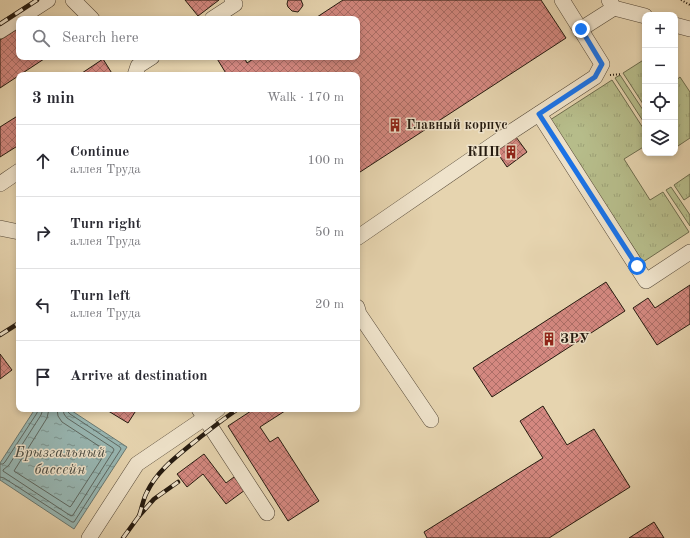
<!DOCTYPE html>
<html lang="en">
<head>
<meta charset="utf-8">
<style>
  :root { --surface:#fff; --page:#f2f2f3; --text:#2b2b33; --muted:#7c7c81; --line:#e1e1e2 }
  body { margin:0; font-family:"Old Standard TT",serif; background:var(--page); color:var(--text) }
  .controls { position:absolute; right:12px; top:12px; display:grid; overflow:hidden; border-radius:8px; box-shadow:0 2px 6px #0003 }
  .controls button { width:36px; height:36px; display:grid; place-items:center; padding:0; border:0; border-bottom:1px solid var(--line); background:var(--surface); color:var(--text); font:20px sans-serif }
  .stop { position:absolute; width:12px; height:12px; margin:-9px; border:3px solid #1a73e8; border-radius:50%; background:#fff }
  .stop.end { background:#1a73e8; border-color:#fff; box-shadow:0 1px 4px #0008 }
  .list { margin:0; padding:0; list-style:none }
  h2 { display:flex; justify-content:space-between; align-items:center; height:52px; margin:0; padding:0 16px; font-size:17px }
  h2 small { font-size:13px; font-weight:400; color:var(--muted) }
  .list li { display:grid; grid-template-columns:26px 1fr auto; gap:12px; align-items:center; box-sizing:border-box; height:72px; padding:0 16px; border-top:1px solid var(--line) }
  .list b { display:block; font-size:15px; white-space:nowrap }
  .list p { margin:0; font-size:13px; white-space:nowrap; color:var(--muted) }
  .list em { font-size:13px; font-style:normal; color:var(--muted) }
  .icon { flex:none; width:22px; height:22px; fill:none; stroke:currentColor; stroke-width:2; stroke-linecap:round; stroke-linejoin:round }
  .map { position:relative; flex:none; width:690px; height:538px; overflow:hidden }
  .search { position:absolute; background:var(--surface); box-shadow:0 2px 6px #0003; left:16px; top:16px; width:344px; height:44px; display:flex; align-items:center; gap:10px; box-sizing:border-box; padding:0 14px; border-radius:8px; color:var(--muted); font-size:15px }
  .panel { position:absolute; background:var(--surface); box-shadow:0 2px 6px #0003; left:16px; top:72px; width:344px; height:340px; border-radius:8px }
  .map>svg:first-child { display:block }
  .grass { fill:url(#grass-tufts); stroke:#6e6c4d }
  .water { fill:url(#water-ripples); stroke:#6a7972 }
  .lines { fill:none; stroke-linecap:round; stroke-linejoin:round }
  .shore { stroke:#5f6962; stroke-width:1 }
  .building { fill:url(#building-cross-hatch); stroke:#261b10 }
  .minor-casing { stroke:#564938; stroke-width:16 }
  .path { stroke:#261b10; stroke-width:2; stroke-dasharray:1 2; stroke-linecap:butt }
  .minor { stroke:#efe3cb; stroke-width:15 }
  .rail-casing { stroke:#261b10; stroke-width:4.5 }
  .rail { stroke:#efe3cb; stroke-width:3; stroke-dasharray:9; stroke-linecap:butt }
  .route { stroke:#1a73e8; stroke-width:5 }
  .labels { text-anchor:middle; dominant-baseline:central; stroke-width:3; stroke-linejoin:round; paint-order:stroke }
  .poi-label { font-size:14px; font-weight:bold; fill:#261b10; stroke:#efe3cb; text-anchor:start }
  .water-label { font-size:15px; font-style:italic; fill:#484a41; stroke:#efe3cb }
</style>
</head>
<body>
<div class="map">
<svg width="690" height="538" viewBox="0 0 690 538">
  <defs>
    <pattern id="grass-tufts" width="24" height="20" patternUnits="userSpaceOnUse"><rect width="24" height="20" fill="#b6bc8a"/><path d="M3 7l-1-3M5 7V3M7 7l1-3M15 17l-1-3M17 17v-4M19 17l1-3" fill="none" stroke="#9ca176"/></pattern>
    <pattern id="water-ripples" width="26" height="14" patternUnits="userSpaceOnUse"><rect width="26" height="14" fill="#98b7b3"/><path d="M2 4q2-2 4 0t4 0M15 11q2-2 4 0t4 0" fill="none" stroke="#7c9490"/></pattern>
    <pattern id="building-cross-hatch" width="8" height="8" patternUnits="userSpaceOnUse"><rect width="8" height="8" fill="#d48880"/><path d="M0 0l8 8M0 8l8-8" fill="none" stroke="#ac6e67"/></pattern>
  </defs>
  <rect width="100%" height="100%" fill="#e6d4af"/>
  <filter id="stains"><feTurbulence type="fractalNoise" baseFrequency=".005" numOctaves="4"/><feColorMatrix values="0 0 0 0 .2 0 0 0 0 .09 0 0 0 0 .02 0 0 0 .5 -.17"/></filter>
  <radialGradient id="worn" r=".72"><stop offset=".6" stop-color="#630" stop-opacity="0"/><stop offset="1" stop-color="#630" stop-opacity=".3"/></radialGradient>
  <!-- grass -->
  <g class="grass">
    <path d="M645,59V107L623,73Z"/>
    <path d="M620,75L645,113V124L615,78Z"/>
    <path d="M680,77L690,92V138L675,148V81Z"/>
    <path d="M612,80L645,131V146L624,159L650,200L663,192L689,232L643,262L550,120Z"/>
    <path d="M690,174V196L684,200L674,185Z"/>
    <path d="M671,187L690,215V226L666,190Z"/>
  </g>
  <!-- water -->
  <path class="water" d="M35,409H69L127,447L74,529L0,480V463Z"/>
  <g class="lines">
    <!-- shore -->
    <g class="shore">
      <path d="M43,409L41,415L9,465L3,470V471L71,516L73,515L114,450L113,448L67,418L64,414L63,409"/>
      <path d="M49,409L47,418L14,471L70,507L71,506L106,452L105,450L62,422L58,416L57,409"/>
      <path d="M0,464H3L5,462L37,413L38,409"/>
      <path d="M0,477L4,478L72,522H74L121,449L120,447L70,414L68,412V409"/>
    </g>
  </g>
  <!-- building -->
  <g class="building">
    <path d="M185,0H219L198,16Z"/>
    <path d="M288,0H301L303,5L302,7L298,12L292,11L288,7L287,4Z"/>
    <path d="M343,0H541L566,38L357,174V75H227L216,57H244L247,63L256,57H357V19H314Z"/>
    <path d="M19,28V57H47L0,88V40Z"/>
    <path d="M103,59L113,75H79Z"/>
    <path d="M19,115V145L0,157V127Z"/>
    <path d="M516,137L527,152L507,167L496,151Z"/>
    <path d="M606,282L625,311L492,397L473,368Z"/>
    <path d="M690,285V324L657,345L633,308L648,298L655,308Z"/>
    <path d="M0,354L12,370L0,379Z"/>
    <path d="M543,406L567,445L594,429L630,487L549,538H427L424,532L543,458L520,421Z"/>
    <path d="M105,409H137L128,423Z"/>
    <path d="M254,409H288L260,427L270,442L278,437L319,501L288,521L228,426Z"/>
    <path d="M204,454L226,483L234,477L245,490L226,504L203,474L187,487L177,474Z"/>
    <path d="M654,522L664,538H629Z"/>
  </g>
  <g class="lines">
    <!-- minor casing -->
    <g class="minor-casing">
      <g id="minor">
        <path d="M73,0L92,19"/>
        <path d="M609,0L614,8L645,16"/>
        <path d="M212,19L235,4L232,0"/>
        <path d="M675,25L690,29"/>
        <path d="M581,29L614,8"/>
        <path d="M0,31L48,0"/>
        <path d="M135,75L138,66L152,57"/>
        <path d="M539,114L646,281L690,252"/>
        <path d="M0,184L19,171"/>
        <path d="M0,228L19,232"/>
        <path d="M357,238L514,130L595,77L602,64L562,0"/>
        <path d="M357,307L359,314L431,420"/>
        <path d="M199,409L267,513"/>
        <path d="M89,538L137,464L218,409"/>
      </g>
    </g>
    <!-- path -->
    <g class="path">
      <path d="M681,0L690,5"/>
      <path d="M610,75L622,74"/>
    </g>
    <!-- minor -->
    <use href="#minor" class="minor"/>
    <!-- rail casing -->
    <g class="rail-casing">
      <g id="rail">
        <path d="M0,24L37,0"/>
        <path d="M0,335L19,323"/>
        <path d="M139,516C142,508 143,499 147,492C157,471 176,457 193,443C208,431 223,419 238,409"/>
        <path d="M123,538L139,516L154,499L178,482"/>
      </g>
    </g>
    <!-- rail -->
    <use href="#rail" class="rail"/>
  </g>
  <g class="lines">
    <!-- route -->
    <path class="route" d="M581,29L602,64L595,77L539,114L637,266"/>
  </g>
  <!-- icons -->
  <defs>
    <g id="building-bare" transform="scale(1.08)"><path d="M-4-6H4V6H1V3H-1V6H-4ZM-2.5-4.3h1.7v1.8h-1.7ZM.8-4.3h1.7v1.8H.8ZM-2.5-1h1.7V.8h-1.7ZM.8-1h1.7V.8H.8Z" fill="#8f2418" stroke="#efe3cb" stroke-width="2.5" paint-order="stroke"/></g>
  </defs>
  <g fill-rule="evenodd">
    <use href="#building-bare" x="395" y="125"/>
    <use href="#building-bare" x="511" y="152"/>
    <use href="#building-bare" x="549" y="339"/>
  </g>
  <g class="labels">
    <!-- poi labels -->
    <g class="poi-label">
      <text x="406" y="125">Главный корпус</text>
      <text x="500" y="152" text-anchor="end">КПП</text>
      <text x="560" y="339">ЗРУ</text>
    </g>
    <!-- water labels -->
    <g class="water-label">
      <text x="60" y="453">Брызгальный<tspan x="60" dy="17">бассейн</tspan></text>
    </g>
  </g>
  <rect width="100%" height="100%" filter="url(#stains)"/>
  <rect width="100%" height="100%" fill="url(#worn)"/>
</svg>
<div class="controls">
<button>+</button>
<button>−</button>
<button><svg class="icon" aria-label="locate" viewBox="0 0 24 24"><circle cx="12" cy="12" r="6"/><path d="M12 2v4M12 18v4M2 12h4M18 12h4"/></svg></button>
<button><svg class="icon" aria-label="layers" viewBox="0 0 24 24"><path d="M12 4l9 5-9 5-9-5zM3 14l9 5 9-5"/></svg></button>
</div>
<div class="stop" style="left:637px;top:266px"></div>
<div class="stop end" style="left:581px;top:29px"></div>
<div class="search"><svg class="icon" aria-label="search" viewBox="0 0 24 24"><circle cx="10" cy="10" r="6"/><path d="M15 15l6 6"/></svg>Search here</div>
<section class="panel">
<h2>3 min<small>Walk · 170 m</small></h2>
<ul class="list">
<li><svg class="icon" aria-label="ahead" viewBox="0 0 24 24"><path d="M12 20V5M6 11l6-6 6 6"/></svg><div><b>Continue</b><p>аллея Труда</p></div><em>100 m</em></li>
<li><svg class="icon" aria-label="right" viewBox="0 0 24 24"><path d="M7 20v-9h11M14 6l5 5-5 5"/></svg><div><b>Turn right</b><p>аллея Труда</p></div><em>50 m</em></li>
<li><svg class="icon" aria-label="left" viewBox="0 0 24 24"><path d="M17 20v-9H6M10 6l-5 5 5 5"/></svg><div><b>Turn left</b><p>аллея Труда</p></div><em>20 m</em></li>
<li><svg class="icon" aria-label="arrive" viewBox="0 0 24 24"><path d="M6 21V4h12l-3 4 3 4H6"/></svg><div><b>Arrive at destination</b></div></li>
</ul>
</section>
</div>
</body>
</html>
